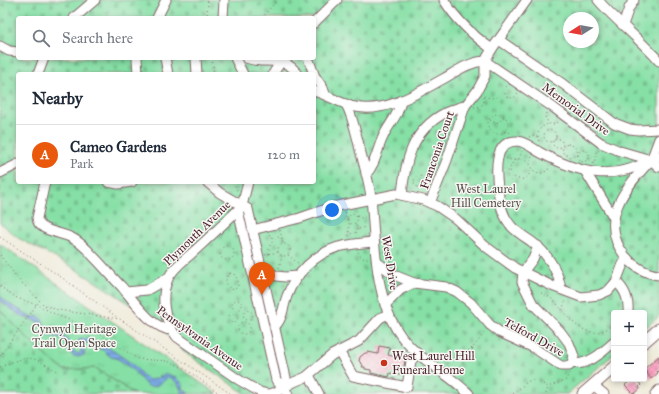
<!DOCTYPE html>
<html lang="en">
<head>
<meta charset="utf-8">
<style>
  :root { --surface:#fff; --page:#f6f6f7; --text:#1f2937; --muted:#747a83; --line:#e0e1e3; --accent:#ea580c }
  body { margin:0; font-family:"IM FELL Great Primer",serif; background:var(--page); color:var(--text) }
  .controls { position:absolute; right:12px; bottom:12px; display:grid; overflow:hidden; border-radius:4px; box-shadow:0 2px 6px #0003 }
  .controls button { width:36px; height:36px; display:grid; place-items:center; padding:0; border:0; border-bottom:1px solid var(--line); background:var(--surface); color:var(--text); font:20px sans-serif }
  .compass { position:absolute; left:563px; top:12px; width:36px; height:36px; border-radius:50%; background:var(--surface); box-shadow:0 2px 6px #0003; rotate:259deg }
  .you { position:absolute; left:332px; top:210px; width:14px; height:14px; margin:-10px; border:3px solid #fff; border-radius:50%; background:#1a73e8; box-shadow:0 0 0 6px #1a73e833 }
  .badge { display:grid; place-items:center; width:26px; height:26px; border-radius:50%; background:var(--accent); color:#fff; font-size:13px; font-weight:700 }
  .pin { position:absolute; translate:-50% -33px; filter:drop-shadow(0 1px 2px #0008) }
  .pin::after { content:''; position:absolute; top:21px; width:14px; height:12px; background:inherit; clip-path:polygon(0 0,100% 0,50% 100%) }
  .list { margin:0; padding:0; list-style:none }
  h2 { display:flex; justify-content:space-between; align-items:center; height:52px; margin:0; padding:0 16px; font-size:17px }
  h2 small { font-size:13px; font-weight:400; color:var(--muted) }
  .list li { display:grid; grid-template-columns:26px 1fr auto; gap:12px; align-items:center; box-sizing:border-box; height:60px; padding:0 16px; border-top:1px solid var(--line) }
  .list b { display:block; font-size:15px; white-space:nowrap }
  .list p { margin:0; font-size:13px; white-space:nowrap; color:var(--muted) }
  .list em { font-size:13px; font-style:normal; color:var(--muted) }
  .icon { flex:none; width:22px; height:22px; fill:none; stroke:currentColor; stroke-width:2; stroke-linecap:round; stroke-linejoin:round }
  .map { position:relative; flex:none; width:659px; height:394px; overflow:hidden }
  .search { position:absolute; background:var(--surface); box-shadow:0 2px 6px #0003; left:16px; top:16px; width:300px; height:44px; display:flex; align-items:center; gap:10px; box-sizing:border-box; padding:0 14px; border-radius:4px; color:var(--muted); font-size:15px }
  .panel { position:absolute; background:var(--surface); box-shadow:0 2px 6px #0003; left:16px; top:72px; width:300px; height:112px; border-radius:4px }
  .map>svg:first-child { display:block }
  .cemetery { fill:url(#cemetery-stones); stroke:#688068; fill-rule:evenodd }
  .park { fill:url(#park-tufts); stroke:#688068 }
  .garden { fill:#86e0a6; stroke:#688068 }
  .water { fill:url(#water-rules); stroke:#64668a }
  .building { fill:url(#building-cross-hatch) }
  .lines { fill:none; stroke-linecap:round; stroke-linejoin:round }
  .minor-casing { stroke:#846769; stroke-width:11 }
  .major-casing { stroke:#846769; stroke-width:13 }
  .path { stroke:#846769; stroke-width:1; stroke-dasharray:1 3; stroke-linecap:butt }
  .minor { stroke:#fff; stroke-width:9 }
  .major { stroke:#fff; stroke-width:11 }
  .poi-dot { fill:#c8321e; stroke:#f6f6f2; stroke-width:1.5 }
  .labels { text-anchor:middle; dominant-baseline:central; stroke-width:3; stroke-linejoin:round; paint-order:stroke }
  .street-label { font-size:12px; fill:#4a1f2b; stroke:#f6f6f2 }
  .park-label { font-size:12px; fill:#594f4a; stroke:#f6f6f2 }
  .poi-label { font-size:12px; fill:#4a1f2b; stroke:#f6f6f2; text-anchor:start }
</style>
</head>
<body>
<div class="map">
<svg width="659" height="394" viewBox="0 0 659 394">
  <defs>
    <pattern id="cemetery-stones" width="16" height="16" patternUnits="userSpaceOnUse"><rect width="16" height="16" fill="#86e0a6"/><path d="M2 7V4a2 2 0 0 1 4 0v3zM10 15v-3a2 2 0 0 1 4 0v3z" fill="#75c08f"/></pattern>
    <pattern id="park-tufts" width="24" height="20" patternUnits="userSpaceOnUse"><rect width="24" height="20" fill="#86e0a6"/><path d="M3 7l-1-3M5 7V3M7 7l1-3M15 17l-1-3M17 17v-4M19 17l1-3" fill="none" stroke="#75c08f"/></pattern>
    <pattern id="water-rules" width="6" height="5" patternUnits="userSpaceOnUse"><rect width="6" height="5" fill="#7dade8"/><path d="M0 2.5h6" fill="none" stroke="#688cbc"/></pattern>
    <pattern id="building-cross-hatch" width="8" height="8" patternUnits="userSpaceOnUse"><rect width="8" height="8" fill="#fca5c5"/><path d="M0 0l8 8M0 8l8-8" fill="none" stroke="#ce86a0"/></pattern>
  </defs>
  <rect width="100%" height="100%" fill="#f6f6f2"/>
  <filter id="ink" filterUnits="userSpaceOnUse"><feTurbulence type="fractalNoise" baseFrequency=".025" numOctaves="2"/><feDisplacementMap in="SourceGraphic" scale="8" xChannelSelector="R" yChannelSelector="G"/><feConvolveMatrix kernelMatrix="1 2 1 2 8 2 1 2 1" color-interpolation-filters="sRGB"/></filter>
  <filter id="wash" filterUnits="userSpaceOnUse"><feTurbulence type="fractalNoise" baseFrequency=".012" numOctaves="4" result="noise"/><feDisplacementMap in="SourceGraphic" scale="16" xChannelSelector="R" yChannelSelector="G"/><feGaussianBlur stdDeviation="0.9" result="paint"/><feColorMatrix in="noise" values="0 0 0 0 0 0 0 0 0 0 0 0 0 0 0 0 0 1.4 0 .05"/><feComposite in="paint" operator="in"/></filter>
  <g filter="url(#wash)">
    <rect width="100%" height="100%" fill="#f0ecdb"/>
    <!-- cemetery -->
    <g class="cemetery">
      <path d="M0,0H659V316L644,329V313H614V354L567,394H246L187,354L158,325L135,307L69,265L18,238L0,223ZM18,18H314V58H18ZM569,18H593V42H569ZM18,74H314V182H18Z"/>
      <path d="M0,310L39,350L64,370L96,368L134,394H0Z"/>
    </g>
    <!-- park -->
    <path class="park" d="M0,244L217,394H134L96,368L64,370L39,350L0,310Z"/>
    <!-- garden -->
    <path class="garden" d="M245,209L284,378L280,382L241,211Z"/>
    <!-- water -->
    <path class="water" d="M0,296C7,302 12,307 20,310C24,312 27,316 31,317C34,317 37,315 40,318C45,321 43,329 50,332C55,335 59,332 64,337C74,346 65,349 79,354L81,352V348L77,344L79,340C92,334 121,356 132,364C138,369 142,376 148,380L156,379L166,374L176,377L183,384V389L189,394H183L177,382L168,377C163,381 156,389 147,386L134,371L123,362L116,358L111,357L103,350L81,341L80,343L85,351L84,355C67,362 70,344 61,338C58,336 52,336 48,336L42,329L39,322L23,317L0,301Z"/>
    <g id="blocks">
      <!-- building -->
      <g class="building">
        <path d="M379,346L390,348L388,355L405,359L403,374L399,373V375L390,373L389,377L371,373V370L365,369V367H362L363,365L359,361L360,357L365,353H368V352L378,354Z"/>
        <path d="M659,356V370L657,372L658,373L651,379L644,369Z"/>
        <path d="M632,379H636L641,385L639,387L640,389L634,394L625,385Z"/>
      </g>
    </g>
  </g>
  <g filter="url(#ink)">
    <use href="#blocks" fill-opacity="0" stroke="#846769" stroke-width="1"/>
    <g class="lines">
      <!-- minor casing -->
      <g class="minor-casing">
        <g id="minor">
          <path d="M444,0C457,21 472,35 492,49"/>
          <path d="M598,0C617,22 640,39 659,61"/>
          <path d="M74,18L95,0"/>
          <path d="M157,18L166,0"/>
          <path d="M223,18L224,0"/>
          <path d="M314,23L337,0"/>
          <path d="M623,25L629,8L634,0"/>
          <path d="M499,40L563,84L614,123L630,129L638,130L659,129"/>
          <path d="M0,46L9,51L18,52"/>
          <path d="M137,58L138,74"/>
          <path d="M165,58L168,74"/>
          <path d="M196,58L197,74"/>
          <path d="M235,58L243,74"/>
          <path d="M246,58C263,65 287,55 297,74"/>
          <path d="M308,58L314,74"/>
          <path d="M485,61L554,108L601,143L620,151L651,160L659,156"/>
          <path d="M38,74L44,58"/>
          <path d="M273,74L283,58"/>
          <path d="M314,75L323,88L325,94"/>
          <path d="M314,91C327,95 338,102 351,106C383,115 416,94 443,79C457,71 469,62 485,61L492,49L527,0"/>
          <path d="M346,104C352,115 355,129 358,141C362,160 369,179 371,197C375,239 374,294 397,330C414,358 446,371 469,394"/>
          <path d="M659,167L651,160C626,187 597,220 625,256C633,266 646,274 659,275"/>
          <path d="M585,171L614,218"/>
          <path d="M0,173L18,164"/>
          <path d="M366,174C376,164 377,149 383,137C388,125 400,114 401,100"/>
          <path d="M45,182L37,218C38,232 62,232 72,238C80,242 87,249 93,256C103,266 112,277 122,287C133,300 153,330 172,330"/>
          <path d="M108,182L118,184L132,182"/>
          <path d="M207,182L220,193L248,209L286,378L284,388"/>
          <path d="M248,182L243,202L238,210C222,225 207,240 191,254C183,261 172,269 168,279C160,297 164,322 177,337L239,380L260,392L268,394"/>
          <path d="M402,195C405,161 412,130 445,113C452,110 458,107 465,106"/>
          <path d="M430,203L447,160L465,106L477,91L485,76V61"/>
          <path d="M238,210L276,380L288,394"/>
          <path d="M252,230L300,218L332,207L396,194L423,200L437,206L456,219L485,246L515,268L552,286L581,297L599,295L608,291L616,282L623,264L627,258"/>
          <path d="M377,262L394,275L414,283"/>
          <path d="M261,269L277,276L285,277L298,276"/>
          <path d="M616,282C626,290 629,300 628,313"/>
          <path d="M561,289C558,270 547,253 532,242C525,237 518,233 512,227C503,217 499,201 498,188C496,172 493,141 517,141C527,142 533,149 541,153C579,173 611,182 651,160L659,139"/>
          <path d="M126,292L147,290L168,278"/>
          <path d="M385,305L400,290L414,283L446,287L457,292L471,303L490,325L501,333L534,348L561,366H569L572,363L574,356L569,343L560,331L533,304L522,282L523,272L533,259L538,246"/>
          <path d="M274,327C283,320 283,306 287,296C295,274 315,254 338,247C350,244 362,243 374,242"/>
          <path d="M339,351L353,376L407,387L411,361L417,354"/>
          <path d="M572,363C587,367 604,351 614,342"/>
          <path d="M309,375L319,394"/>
          <path d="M593,385L604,394"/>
          <path d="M269,394L276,392L294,382L306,377L332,355L359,341L380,318L388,314"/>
          <path d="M655,394L659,390"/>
        </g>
      </g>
      <!-- major casing -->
      <g class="major-casing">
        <g id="major">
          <path d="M644,342L659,329"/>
          <path d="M583,394L614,367"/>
        </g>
      </g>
      <!-- path -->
      <g class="path">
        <path d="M207,18L208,0"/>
        <path d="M262,18L277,0"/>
        <path d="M212,58L214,74"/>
        <path d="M120,74L131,72"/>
        <path d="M517,82C518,88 521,95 513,98L507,97L504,91C506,84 511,84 517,82Z"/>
        <path d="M484,96C491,99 499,99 504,91"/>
        <path d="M474,107H478L482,105L484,101L483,96"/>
        <path d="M546,113L545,117L549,124H555L558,121"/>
        <circle cx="498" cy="124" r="10"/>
        <path d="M490,120L495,123L499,122L504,117"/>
        <circle cx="550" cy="136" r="6"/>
        <path d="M505,131L511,133"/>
        <path d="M529,137C532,135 535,135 538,138L539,142"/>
        <path d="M538,137C538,129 541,127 548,124"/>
        <path d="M555,139H561L563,145"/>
        <path d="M553,141V145L556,148L562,147"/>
        <path d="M568,144C574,145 578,149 578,155L570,157L563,153L562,146Z"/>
        <path d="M578,155L579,160L583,162L588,160C591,154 588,150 582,150L578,153"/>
        <path d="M532,156C527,165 532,174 543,173L548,170L549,166"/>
        <path d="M506,158C514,163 521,156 529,163"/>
        <path d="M519,159L522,151"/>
        <path d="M515,160C499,176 528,190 531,168"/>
        <path d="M593,164L596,159V152L599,150"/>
        <path d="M504,169L510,172"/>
        <circle cx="420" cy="182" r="6"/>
        <path d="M233,182L238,192"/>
        <path d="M506,187L511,182L512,177"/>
        <path d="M345,212L349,224V236"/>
        <path d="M357,216L361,218L365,217"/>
        <path d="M347,219L351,214C356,214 359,218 356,223L349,224"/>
        <path d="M359,229L365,227"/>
        <path d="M280,230L283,244"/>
        <path d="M348,231L352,234L356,232L358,228L354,224"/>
        <path d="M356,232L357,236"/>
        <path d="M269,234L274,239"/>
        <path d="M0,237L61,277L118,318"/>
        <circle cx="284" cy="250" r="6"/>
        <circle cx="227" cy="253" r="7"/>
        <path d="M358,252L361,257L365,259L369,258"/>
        <path d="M269,254C268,245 273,239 281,236"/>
        <path d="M0,255L19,280L44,305L58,310L120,319L231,394"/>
        <path d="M265,255L278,252"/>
        <path d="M288,255L299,264"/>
        <path d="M279,268L282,256"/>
        <path d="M230,273L235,275L238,280V286L234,290C226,288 223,278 230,273Z"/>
        <path d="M0,286L6,291L17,298L37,305L57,315L94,330L138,359L167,361L183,367L220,394"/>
        <path d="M541,293C545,295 550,297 554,301C559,305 562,311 566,315C580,331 597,340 614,323"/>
        <circle cx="237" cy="305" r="5"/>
        <path d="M562,310L566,300"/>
        <circle cx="248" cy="315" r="4.5"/>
        <circle cx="233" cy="318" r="4.5"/>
        <circle cx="244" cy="328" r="6"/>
        <path d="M472,349L471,348L468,351L471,354L474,350L472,349L485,332"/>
        <path d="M0,356L39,301"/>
        <path d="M0,367C30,355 29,354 58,372"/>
        <path d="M455,373L470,353"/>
        <path d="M513,394L527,382L531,380H536L548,387L566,380L569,373"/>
        <path d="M546,394L548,387"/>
      </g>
      <!-- minor -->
      <use href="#minor" class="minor"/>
      <!-- major -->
      <use href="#major" class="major"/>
    </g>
  </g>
  <!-- markers -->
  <circle class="poi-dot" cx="384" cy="363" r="4"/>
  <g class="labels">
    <!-- street labels -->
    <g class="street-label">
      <text transform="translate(576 109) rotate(36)">Memorial Drive</text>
      <text transform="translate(437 150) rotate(-71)">Franconia Court</text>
      <text transform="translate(197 233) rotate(-44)">Plymouth Avenue</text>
      <text transform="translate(390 263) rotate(81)">West Drive</text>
      <text transform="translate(534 337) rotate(29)">Telford Drive</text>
      <text transform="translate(200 338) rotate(35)">Pennsylvania Avenue</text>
    </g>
    <!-- park labels -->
    <g class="park-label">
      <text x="486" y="189">West Laurel<tspan x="486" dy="14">Hill Cemetery</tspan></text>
      <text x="74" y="329">Cynwyd Heritage<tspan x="74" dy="14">Trail Open Space</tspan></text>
    </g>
    <!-- poi labels -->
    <g class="poi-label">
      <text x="392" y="356">West Laurel Hill<tspan x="392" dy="14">Funeral Home</tspan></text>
    </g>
  </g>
</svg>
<div class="controls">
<button>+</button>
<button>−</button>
</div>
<svg class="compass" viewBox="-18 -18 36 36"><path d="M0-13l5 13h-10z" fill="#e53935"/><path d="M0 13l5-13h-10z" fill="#747a83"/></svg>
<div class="you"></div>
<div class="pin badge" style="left:262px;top:295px">A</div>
<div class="search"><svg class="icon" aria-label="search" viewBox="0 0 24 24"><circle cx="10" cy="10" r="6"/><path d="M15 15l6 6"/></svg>Search here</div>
<section class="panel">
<h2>Nearby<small></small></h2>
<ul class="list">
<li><span class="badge">A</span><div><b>Cameo Gardens</b><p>Park</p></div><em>120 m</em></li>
</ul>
</section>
</div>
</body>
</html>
